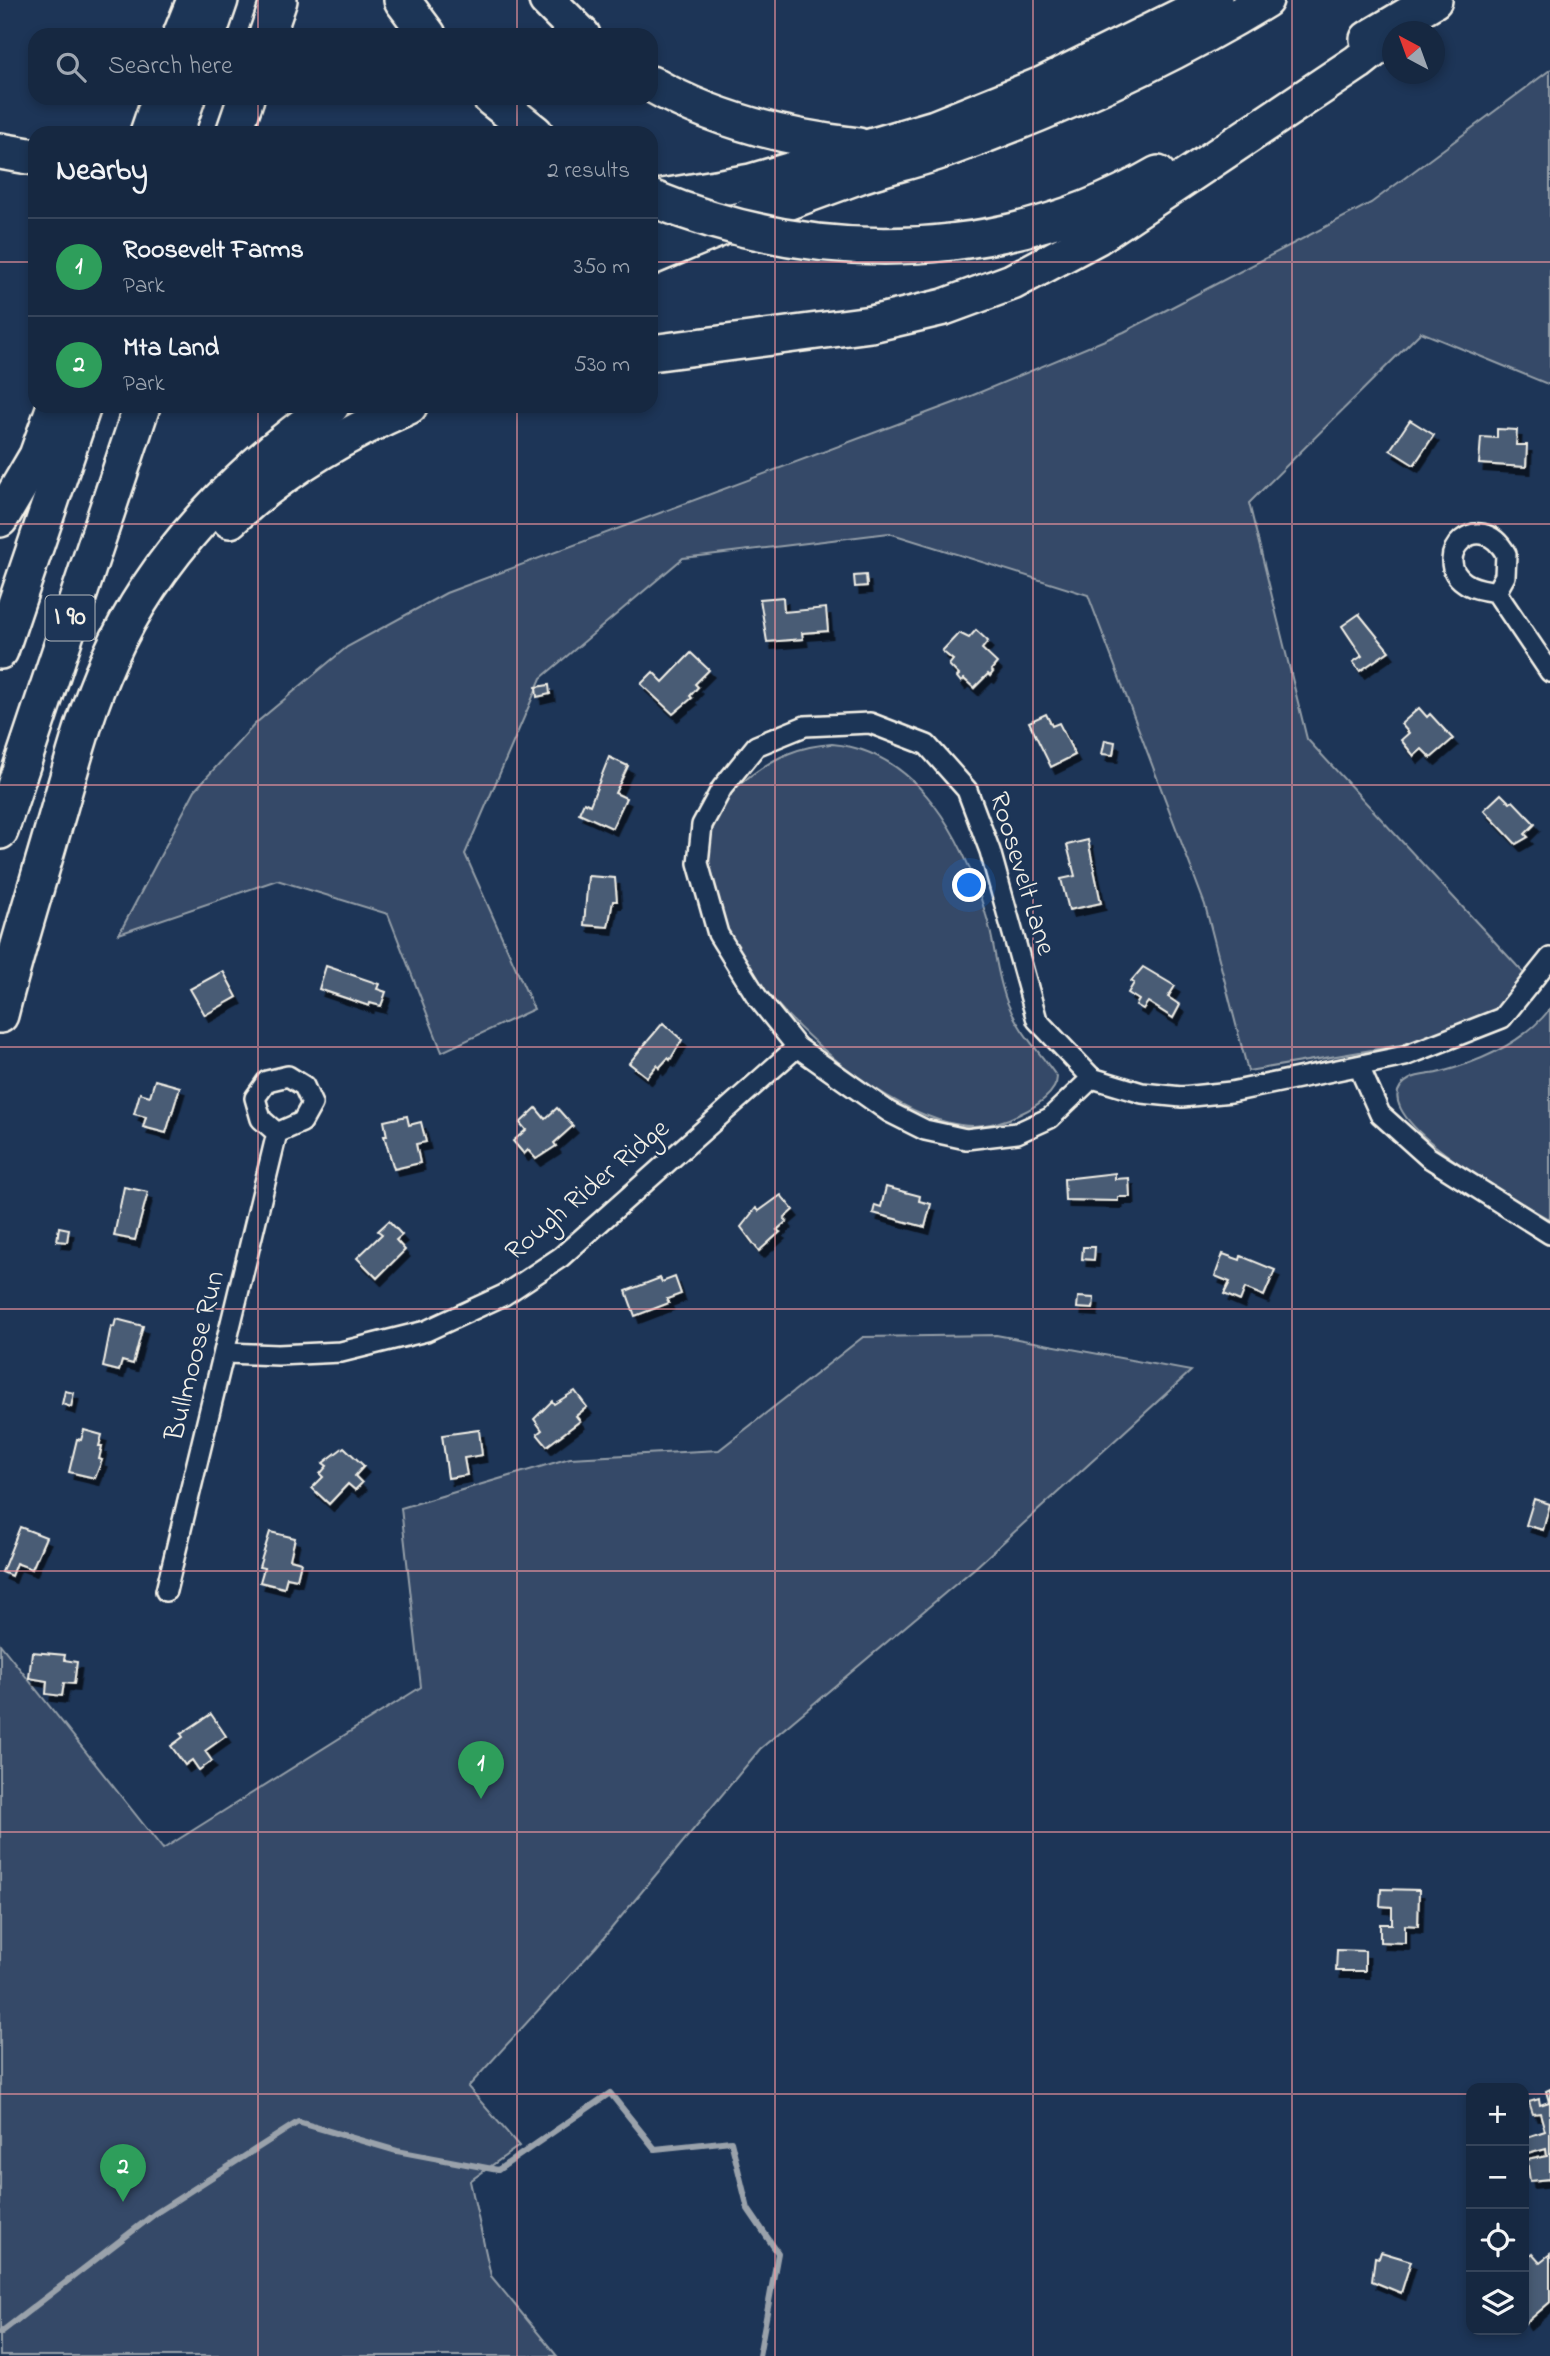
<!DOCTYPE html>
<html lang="en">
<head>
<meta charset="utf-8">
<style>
  :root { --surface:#162841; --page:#1f3048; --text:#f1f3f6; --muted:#9ea6b1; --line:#35445a; --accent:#d93025 }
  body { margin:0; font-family:"Indie Flower",sans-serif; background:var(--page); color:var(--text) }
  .controls { position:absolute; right:21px; bottom:21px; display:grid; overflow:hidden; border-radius:14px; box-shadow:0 4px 10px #0003 }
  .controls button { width:63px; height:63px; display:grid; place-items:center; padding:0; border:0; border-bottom:2px solid var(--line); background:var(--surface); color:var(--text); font:35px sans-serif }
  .compass { position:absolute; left:1382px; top:21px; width:63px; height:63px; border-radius:50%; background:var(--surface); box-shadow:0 4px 10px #0003; rotate:319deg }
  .you { position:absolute; left:970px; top:886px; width:24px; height:24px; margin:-18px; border:5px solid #fff; border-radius:50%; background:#1a73e8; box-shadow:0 0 0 10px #1a73e833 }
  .badge { display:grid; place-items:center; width:46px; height:46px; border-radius:50%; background:var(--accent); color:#fff; font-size:23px; font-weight:700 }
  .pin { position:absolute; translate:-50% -58px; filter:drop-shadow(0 2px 4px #0008) }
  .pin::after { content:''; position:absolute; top:37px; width:24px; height:21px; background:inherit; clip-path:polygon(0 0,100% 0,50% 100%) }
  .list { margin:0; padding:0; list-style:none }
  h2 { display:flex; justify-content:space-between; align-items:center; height:91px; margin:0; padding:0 28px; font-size:30px }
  h2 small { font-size:23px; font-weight:400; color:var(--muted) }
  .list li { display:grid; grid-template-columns:46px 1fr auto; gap:21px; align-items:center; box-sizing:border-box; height:98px; padding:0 28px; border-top:2px solid var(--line) }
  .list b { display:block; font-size:26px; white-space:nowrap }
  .list p { margin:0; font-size:23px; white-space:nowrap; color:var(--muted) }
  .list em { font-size:23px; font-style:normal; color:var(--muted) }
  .icon { flex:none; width:38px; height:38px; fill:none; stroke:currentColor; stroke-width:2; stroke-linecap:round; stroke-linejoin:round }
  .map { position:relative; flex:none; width:1550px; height:2356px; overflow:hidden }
  .search { position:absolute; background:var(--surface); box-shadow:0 4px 10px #0003; left:28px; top:28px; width:630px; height:77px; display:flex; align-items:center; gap:18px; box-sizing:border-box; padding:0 24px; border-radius:21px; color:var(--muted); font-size:26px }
  .panel { position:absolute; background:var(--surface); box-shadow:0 4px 10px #0003; left:28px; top:126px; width:630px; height:287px; border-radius:21px }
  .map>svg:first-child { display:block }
  .green { fill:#354a67; stroke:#949ea8; stroke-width:2 }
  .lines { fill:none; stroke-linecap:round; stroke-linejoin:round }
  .stream { stroke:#9aa2ab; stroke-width:6 }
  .building { fill:#485b74; stroke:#f4f1e8; stroke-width:2; filter:url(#shadow) }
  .minor-casing { stroke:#f4f1e8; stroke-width:24 }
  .motorway-casing { stroke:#f4f1e8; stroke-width:40 }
  .minor { stroke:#1d3557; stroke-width:19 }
  .motorway { stroke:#1d3557; stroke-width:35 }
  .motorway-bridge-casing { stroke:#f4f1e8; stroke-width:40; stroke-linecap:butt }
  .motorway-bridge { stroke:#1d3557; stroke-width:35 }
  .grid { fill:none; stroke:#ff9aa2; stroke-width:2; stroke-opacity:0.55 }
  .labels { text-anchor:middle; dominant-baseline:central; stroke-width:5; stroke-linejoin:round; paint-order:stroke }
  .shield { fill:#1d3557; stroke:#b4b9bc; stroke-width:2 }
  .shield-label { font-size:26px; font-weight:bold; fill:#f4f1e8 }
  .street-label { font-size:28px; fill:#f4f1e8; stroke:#1d3557 }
</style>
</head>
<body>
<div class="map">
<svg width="1550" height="2356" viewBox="0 0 1550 2356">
  <defs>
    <filter id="shadow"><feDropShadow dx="4.5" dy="7" stdDeviation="0" flood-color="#0009"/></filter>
  </defs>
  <rect width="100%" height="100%" fill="#1d3557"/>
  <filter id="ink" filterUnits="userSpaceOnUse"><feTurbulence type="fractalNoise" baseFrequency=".0143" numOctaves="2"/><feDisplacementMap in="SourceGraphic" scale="14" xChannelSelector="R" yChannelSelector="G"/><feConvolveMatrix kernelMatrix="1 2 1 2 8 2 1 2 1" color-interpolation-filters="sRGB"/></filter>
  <g filter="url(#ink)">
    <!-- green -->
    <g class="green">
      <path d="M1550,70V385L1421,332L1249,503L1307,739L1531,981L1495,1013L1413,1043L1248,1071L1205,905L1088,595L889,533L683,558L541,678L465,854L534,1009L442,1052L388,914L277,880L119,934L195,790L256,723L347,647L446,593L959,401L1124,332L1371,203Z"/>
      <path d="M832,744C919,751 964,840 986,915C995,943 996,974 1007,1002C1019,1032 1040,1052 1057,1077C1057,1093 1035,1107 1022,1113C1003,1123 981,1128 960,1125C846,1108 612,881 750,776C777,756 800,746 832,744Z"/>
      <path d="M1550,1009V1220C1527,1206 1349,1111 1410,1079C1419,1074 1431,1075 1441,1072C1482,1061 1523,1043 1550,1009Z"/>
      <path d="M996,1335L1191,1371L976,1567L760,1749L596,1947L468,2087L519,2146L470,2181L491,2276L557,2356H0V1644L163,1849L421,1687L401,1508L570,1458L719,1450L863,1337Z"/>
    </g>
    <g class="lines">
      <!-- stream -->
      <path class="stream" d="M0,2333L156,2213L298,2122L397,2151L498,2170L610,2093L655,2149L731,2141L748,2209L778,2253L759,2356"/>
    </g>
    <!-- building -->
    <g class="building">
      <path d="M1410,420L1434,435L1414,465L1390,450Z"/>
      <path d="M1497,429L1517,430L1516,445H1527L1526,467L1479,464L1481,437L1497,438Z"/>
      <path d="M866,575L867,586L855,587L854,576Z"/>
      <path d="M783,597L784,612L826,608L828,631L802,633L803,639L767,642L760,599Z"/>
      <path d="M1359,614L1389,651L1360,671L1353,662L1362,656L1342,626Z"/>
      <path d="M976,630L988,641L982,649L997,663L991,670L993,672L990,676L988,674L974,688L964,679L961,682L957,677L959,675L949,665L953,660L942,651L959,633L969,638Z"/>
      <path d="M691,653L709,670L695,684L698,687L690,696L692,698L673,714L641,684L653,672L663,682Z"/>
      <path d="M549,685L550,694L537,697L536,687Z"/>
      <path d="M1419,708L1427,717L1430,714L1453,739L1431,758L1422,749L1414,756L1401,740L1409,733L1401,724Z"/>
      <path d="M1046,714L1052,726L1059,723L1075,755L1051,767L1029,722Z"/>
      <path d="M1105,740L1115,742L1113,755L1102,754Z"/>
      <path d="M609,757L628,766L615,793L626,798L612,828L579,813L584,802L590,805Z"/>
      <path d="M1501,794L1510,803L1513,801L1535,824L1525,834L1528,837L1516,844L1484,810Z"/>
      <path d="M1088,840L1101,903L1069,910L1061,879L1075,876L1067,845Z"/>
      <path d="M588,876L615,878L617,901H613L608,927L584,925Z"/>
      <path d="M326,966L379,984L377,989L386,992L381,1006L370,1003L369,1006L319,989Z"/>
      <path d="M1143,967L1175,986L1168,997L1180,1005L1173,1018L1148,1002L1143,1009L1136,1005L1139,1000L1128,993L1134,983L1131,981Z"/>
      <path d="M223,971L237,997L205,1015L190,989Z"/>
      <path d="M663,1023L682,1040L670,1060L668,1058L659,1068L657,1065L647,1077L629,1063Z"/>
      <path d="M155,1080L180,1087L166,1133L143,1127L146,1117L134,1114L140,1093L150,1096Z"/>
      <path d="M536,1108L545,1119L557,1108L573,1126L554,1143L556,1146L536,1159L528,1150L524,1154L513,1141L526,1130L520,1123Z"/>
      <path d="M407,1116L409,1125L421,1122L426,1142L416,1144L420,1163L394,1169L384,1136H387L384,1121Z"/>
      <path d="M1115,1173V1179L1129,1178L1130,1197H1118V1201L1065,1200L1064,1179Z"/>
      <path d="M124,1187L148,1192L135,1240L114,1236Z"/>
      <path d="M886,1187L920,1196L919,1201L931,1204L925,1227L873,1213L875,1205L881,1207Z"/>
      <path d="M781,1195L793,1210L784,1218L787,1221L777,1230L780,1232L759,1251L741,1227L756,1208L759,1211Z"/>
      <path d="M389,1221L402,1235L396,1240L405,1250L377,1278L357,1258L382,1234L378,1231Z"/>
      <path d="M59,1227L69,1229L67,1242L57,1241Z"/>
      <path d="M1083,1247H1095L1094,1260L1082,1259Z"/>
      <path d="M1223,1254L1240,1260L1241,1256L1275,1270L1264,1296L1245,1288L1240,1301L1224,1294L1230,1282L1215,1276Z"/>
      <path d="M675,1277L681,1294L667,1299L669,1303L635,1316L626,1291L660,1278L662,1282Z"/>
      <path d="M1078,1297L1094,1298L1093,1309L1077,1308Z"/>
      <path d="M116,1319L143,1326L133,1364L122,1361L119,1371L103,1367L111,1326L114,1327Z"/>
      <path d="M65,1391L74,1393L71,1407L62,1404Z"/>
      <path d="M575,1391L587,1407L576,1416L580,1421L547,1446L537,1434L542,1430L534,1419L552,1401L554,1404Z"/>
      <path d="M84,1430L102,1435L99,1446H102L99,1459L102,1460L95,1478L69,1472L77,1439L81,1440Z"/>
      <path d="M479,1430L482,1455L464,1458L467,1475L448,1478L442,1435Z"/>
      <path d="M344,1447L364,1466L355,1476L362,1483L355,1490L348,1484L329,1504L312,1488L323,1477L320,1474L327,1466L323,1463Z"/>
      <path d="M1534,1499L1550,1504L1543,1530L1526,1525Z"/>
      <path d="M20,1527L46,1537L32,1569L16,1563L11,1576L2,1572Z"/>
      <path d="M270,1532L295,1538L290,1559L301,1562L297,1579L287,1577L284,1588L260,1582L264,1568L259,1567Z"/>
      <path d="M32,1652L65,1655L64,1660L77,1662L74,1684L64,1683L62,1696L46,1694L47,1681L29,1678Z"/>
      <path d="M211,1714L226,1736L205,1751L212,1761L199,1770L192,1760L185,1765L171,1746L183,1737L181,1734Z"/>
      <path d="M1381,1889L1419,1890L1418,1926L1405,1925V1943L1380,1942V1924H1392V1907L1380,1906Z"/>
      <path d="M1337,1950L1365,1951V1971H1336Z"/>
      <path d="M1550,2089V2179L1530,2181L1527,2160L1547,2156L1546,2149L1524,2155V2138L1545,2131L1540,2113L1533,2114L1529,2102L1539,2099L1540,2105L1549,2102L1546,2091Z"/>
      <path d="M1381,2252L1411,2261L1401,2293L1372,2281L1375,2257L1379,2258Z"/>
      <path d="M1532,2253L1540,2262L1550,2254V2302L1526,2323L1524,2320V2260Z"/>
    </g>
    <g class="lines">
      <!-- minor casing -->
      <g class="minor-casing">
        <g id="minor">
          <path d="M1496,592L1505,576L1506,554C1479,505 1429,557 1464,582C1473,589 1486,590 1496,592L1550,672"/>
          <path d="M870,723L927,745L967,790L990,851L1037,1020L1092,1078L1050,1118L1017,1133L966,1139L925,1130L889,1112L797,1047L757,997L718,934L698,863L702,825L722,788L756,746L805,726Z"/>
          <path d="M1359,1067L1380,1114L1428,1157L1550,1234"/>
          <path d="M1092,1078L1142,1093L1182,1097L1231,1092L1405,1056L1502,1018L1550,958"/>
          <path d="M226,1353L278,1355L341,1352L426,1331L504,1295L561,1257L797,1047"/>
          <path d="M166,1591L277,1133L261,1119L255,1098L267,1081L288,1076L304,1086L312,1104L302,1122L277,1133"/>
        </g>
      </g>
      <!-- motorway casing -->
      <g class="motorway-casing">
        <g id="motorway">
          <path d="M402,0L428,35"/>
          <path d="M547,0L582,35"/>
          <path d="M181,35L195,0"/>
          <path d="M208,35L220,0"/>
          <path d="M267,35L279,0"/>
          <path d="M1368,39L1434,0"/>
          <path d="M651,84C714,120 786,138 858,146"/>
          <path d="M491,98L535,133"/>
          <path d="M148,133L160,98"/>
          <path d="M175,133L187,98"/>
          <path d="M234,133L246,98"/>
          <path d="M0,151L35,157"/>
          <path d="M651,199L751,182L935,128L1044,84L1214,0"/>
          <path d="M651,229L704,216"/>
          <path d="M951,242C1024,234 1094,211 1158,174"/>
          <path d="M651,257C719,228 788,201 858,176C886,166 916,160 944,150C1055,110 1165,61 1265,0"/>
          <path d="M651,353L871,324L944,307L1012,282L1098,236L1358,62L1392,35"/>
          <path d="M0,519L37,456L55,406"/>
          <path d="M230,520C283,470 343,435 409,406"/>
          <path d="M0,651L83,406"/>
          <path d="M0,831L142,406"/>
          <path d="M0,1015C15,955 34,895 51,836C69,776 83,716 109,659C155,556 240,469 331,406"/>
        </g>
      </g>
      <!-- minor -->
      <use href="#minor" class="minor"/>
      <!-- motorway -->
      <use href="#motorway" class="motorway"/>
      <!-- motorway-bridge casing -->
      <g class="motorway-bridge-casing">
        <path id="motorway-bridge" d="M651,198C746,237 848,254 951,242"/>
      </g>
      <!-- motorway-bridge -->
      <use href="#motorway-bridge" class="motorway-bridge"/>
    </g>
  </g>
  <!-- grid -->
  <path class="grid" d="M258,0V35M517,0V35M775,0V2356M1033,0V2356M1292,0V2356M258,98V133M517,98V133M0,262H35M651,262H1550M258,406V2356M517,406V2356M0,524H1550M0,785H1550M0,1047H1550M0,1309H1550M0,1571H1550M0,1832H1550M0,2094H1471M1524,2094H1550"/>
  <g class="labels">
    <!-- shield labels -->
    <rect class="shield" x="45.5" y="595.5" width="49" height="45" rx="5"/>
    <g class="shield-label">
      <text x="70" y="618">I 90</text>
    </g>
    <!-- street labels -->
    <g class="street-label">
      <text transform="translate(1021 874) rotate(73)">Roosevelt Lane</text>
      <text transform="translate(588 1191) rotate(-40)">Rough Rider Ridge</text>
      <text transform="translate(196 1356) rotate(-76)">Bullmoose Run</text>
    </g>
  </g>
</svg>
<div class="controls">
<button>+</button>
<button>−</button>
<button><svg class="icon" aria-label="locate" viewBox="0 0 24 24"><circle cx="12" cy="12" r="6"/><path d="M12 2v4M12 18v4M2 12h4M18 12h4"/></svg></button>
<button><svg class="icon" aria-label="layers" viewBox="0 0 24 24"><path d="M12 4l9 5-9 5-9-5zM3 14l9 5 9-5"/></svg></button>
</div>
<svg class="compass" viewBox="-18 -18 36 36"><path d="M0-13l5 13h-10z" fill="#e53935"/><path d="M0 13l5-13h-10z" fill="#9ea6b1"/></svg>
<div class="you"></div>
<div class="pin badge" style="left:481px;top:1799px;background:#2e9e5b">1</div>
<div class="pin badge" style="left:123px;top:2202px;background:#2e9e5b">2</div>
<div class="search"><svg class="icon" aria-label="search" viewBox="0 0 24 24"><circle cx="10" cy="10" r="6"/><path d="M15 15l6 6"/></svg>Search here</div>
<section class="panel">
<h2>Nearby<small>2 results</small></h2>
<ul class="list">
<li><span class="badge" style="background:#2e9e5b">1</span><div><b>Roosevelt Farms</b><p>Park</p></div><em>350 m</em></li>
<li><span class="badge" style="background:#2e9e5b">2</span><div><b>Mta Land</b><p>Park</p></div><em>530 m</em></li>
</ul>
</section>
</div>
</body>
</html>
